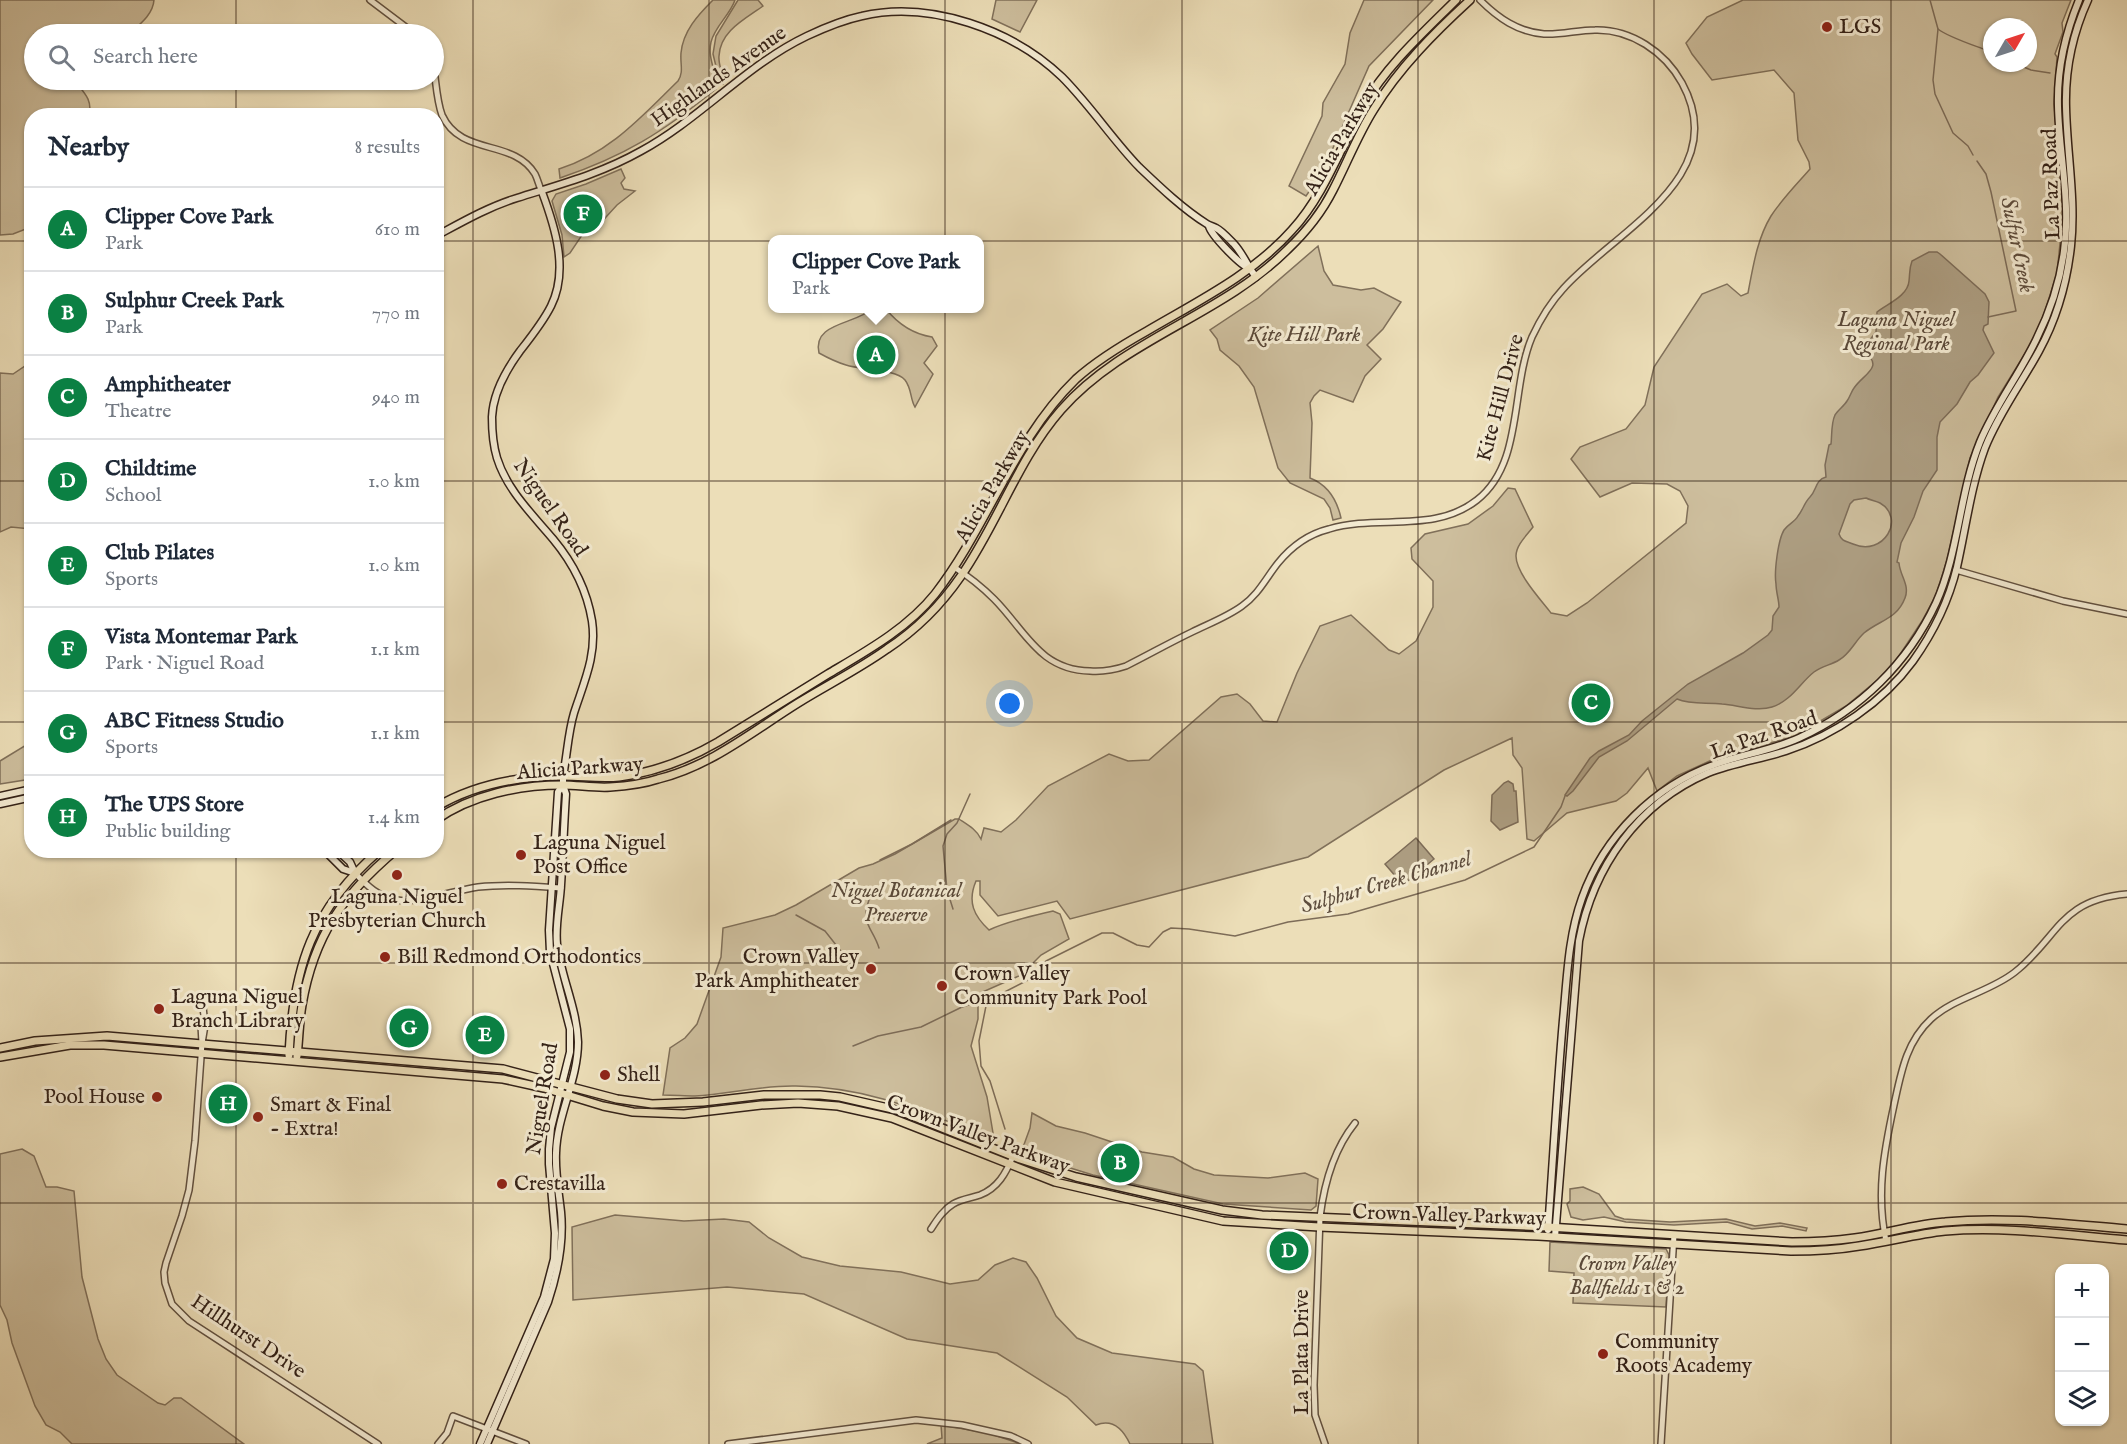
<!DOCTYPE html>
<html lang="en">
<head>
<meta charset="utf-8">
<style>
  :root { --surface:#fff; --page:#f6f6f7; --text:#1f2937; --muted:#747a83; --line:#e0e1e3; --accent:#0b8043 }
  body { margin:0; font-family:"IM FELL English",serif; background:var(--page); color:var(--text) }
  .controls { position:absolute; right:18px; bottom:18px; display:grid; overflow:hidden; border-radius:12px; box-shadow:0 2px 4px #0004 }
  .controls button { width:54px; height:54px; display:grid; place-items:center; padding:0; border:0; border-bottom:2px solid var(--line); background:var(--surface); color:var(--text); font:30px sans-serif }
  .compass { position:absolute; left:1983px; top:18px; width:54px; height:54px; border-radius:50%; background:var(--surface); box-shadow:0 2px 4px #0004; rotate:51deg }
  .you { position:absolute; left:1010px; top:704px; width:21px; height:21px; margin:-15px; border:4px solid #fff; border-radius:50%; background:#1a73e8; box-shadow:0 0 0 9px #1a73e833 }
  .badge { display:grid; place-items:center; width:39px; height:39px; border-radius:50%; background:var(--accent); color:#fff; font-size:20px; font-weight:700 }
  .pin { position:absolute; translate:-50% -50%; border:3px solid #fff; box-shadow:0 2px 6px #0006 }
  .popup { position:absolute; left:768px; top:235px; width:216px; height:78px; box-sizing:border-box; display:grid; place-content:center; border-radius:12px; background:var(--surface); filter:drop-shadow(0 2px 4px #0005); font-size:20px; white-space:nowrap; color:var(--muted) }
  .popup b { font-size:22px; color:var(--text) }
  .popup::after { content:''; position:absolute; left:50%; top:100%; margin-left:-12px; border:12px solid transparent; border-top-color:var(--surface) }
  .list { margin:0; padding:0; list-style:none }
  h2 { display:flex; justify-content:space-between; align-items:center; height:78px; margin:0; padding:0 24px; font-size:26px }
  h2 small { font-size:20px; font-weight:400; color:var(--muted) }
  .list li { display:grid; grid-template-columns:39px 1fr auto; gap:18px; align-items:center; box-sizing:border-box; height:84px; padding:0 24px; border-top:2px solid var(--line) }
  .list b { display:block; font-size:22px; white-space:nowrap }
  .list p { margin:0; font-size:20px; white-space:nowrap; color:var(--muted) }
  .list em { font-size:20px; font-style:normal; color:var(--muted) }
  .icon { flex:none; width:33px; height:33px; fill:none; stroke:currentColor; stroke-width:2; stroke-linecap:round; stroke-linejoin:round }
  .map { position:relative; flex:none; width:2127px; height:1444px; overflow:hidden }
  .search { position:absolute; background:var(--surface); box-shadow:0 2px 4px #0004; left:24px; top:24px; width:420px; height:66px; display:flex; align-items:center; gap:15px; box-sizing:border-box; padding:0 21px; border-radius:33px; color:var(--muted); font-size:22px }
  .panel { position:absolute; background:var(--surface); box-shadow:0 2px 4px #0004; left:24px; top:108px; width:420px; height:750px; border-radius:24px }
  .map>svg:first-child { display:block }
  .green { fill:#cdbe9d; stroke:#80705a; stroke-width:1.5; fill-rule:evenodd }
  .water { fill:#ad9e82; stroke:#7d6c58; stroke-width:1.5; fill-rule:evenodd }
  .lines { fill:none; stroke-linecap:round; stroke-linejoin:round }
  .stream { stroke:#7d6c58; stroke-width:1.5 }
  .tertiary-casing { stroke:#625140; stroke-width:8 }
  .secondary-casing { stroke:#342218; stroke-width:9 }
  .primary-casing { stroke:#342218; stroke-width:10 }
  .tertiary { stroke:#f3ead1; stroke-width:5 }
  .secondary { stroke:#f3ead1; stroke-width:6 }
  .primary { stroke:#ecdeb8; stroke-width:7 }
  .grid { fill:none; stroke:#342218; stroke-width:1.5; stroke-opacity:0.55 }
  .poi-dot { fill:#8f2418; stroke:#f3ead1; stroke-width:2 }
  .labels { text-anchor:middle; dominant-baseline:central; stroke-width:6; stroke-linejoin:round; paint-order:stroke }
  .poi-label { font-size:21px; fill:#342218; stroke:#f3ead1; text-anchor:start }
  .street-label { font-size:21px; fill:#342218; stroke:#f3ead1 }
  .park-label { font-size:21px; font-style:italic; fill:#5a4939; stroke:#f3ead1 }
  .water-label { font-size:22px; font-style:italic; fill:#5e4d3d; stroke:#f3ead1 }
</style>
</head>
<body>
<div class="map">
<svg width="2127" height="1444" viewBox="0 0 2127 1444">
  <rect width="100%" height="100%" fill="#ecdeb8"/>
  <filter id="stains"><feTurbulence type="fractalNoise" baseFrequency=".00333" numOctaves="4"/><feColorMatrix values="0 0 0 0 .2 0 0 0 0 .09 0 0 0 0 .02 0 0 0 .5 -.17"/></filter>
  <radialGradient id="worn" r=".72"><stop offset=".6" stop-color="#630" stop-opacity="0"/><stop offset="1" stop-color="#630" stop-opacity=".3"/></radialGradient>
  <!-- green -->
  <g class="green">
    <path d="M0,0H154C153,15 139,25 129,34H34V80H74C83,92 93,99 89,115L32,116L31,227L13,234L0,235Z"/>
    <path d="M713,0H735C730,15 715,26 711,42C707,60 718,73 716,89C663,132 625,156 560,178L559,169C610,153 641,117 678,81C684,72 680,64 681,53C683,31 698,15 713,0Z"/>
    <path d="M738,0H758L763,6C745,19 720,31 719,56C718,66 724,74 723,84L720,83L713,54L716,36Z"/>
    <path d="M996,0H1037L1020,32L992,19Z"/>
    <path d="M1364,0H1433L1369,66L1322,173L1306,196L1289,186L1322,116L1323,103L1345,64L1350,33Z"/>
    <path d="M1743,0H2071L2062,23L2063,32L2055,54L2057,57L2054,104L2062,190L2063,214L2057,273L2044,314L2031,344L1998,397L1970,458L1947,560L1936,595L1922,621L1893,665L1881,677L1846,706L1795,736L1714,759L1677,776L1657,791L1648,768L1627,793L1616,801L1567,813L1534,841L1527,839L1522,768L1513,755L1512,738L1444,770L1308,857L1070,919L1057,901L998,916L980,895V881H976C967,902 974,916 989,930C1008,921 1032,916 1053,911L1060,914L1069,939L1041,955L1021,975L978,994V1019L971,1046L987,1097L994,1139C925,1113 871,1087 796,1086C762,1085 729,1094 695,1096C685,1096 674,1095 663,1095L670,1048L685,1038L697,1024L721,957L723,928L775,915L796,905L859,868L873,864L895,854L955,819H959C968,825 977,830 981,839L984,828L1001,832L1016,820L1048,786L1109,754L1128,761L1149,760L1221,697L1237,694L1250,704L1263,721L1277,722L1297,673L1320,626L1351,615L1389,650L1399,654L1416,641L1433,607V581L1412,559L1411,548L1425,534L1468,524L1493,506L1508,488L1515,489L1533,527C1527,535 1516,545 1516,556C1516,573 1541,600 1551,613L1567,616L1587,603L1686,523L1688,506L1680,491L1667,484L1632,483L1600,497L1571,459L1580,447L1626,429L1645,405L1654,367L1702,294L1727,284L1741,296L1748,293C1753,267 1757,239 1771,216C1782,199 1797,184 1810,169L1809,162L1798,140L1794,93L1774,70L1712,80L1692,54L1686,43L1707,17ZM1992,27H2028V63H1992Z"/>
    <path d="M621,169L625,178L621,183L624,189L635,191L617,205L596,228L582,235L570,253L564,257L562,235L552,201L556,194L586,184Z"/>
    <path d="M1318,246L1324,271L1333,285L1361,290L1374,288L1401,302L1383,329L1367,345L1381,359L1365,376L1353,402L1320,390L1314,396L1310,403L1312,423L1310,478C1328,485 1337,500 1341,518L1333,520L1330,508L1324,499L1290,483L1278,468L1254,387L1239,366L1220,350L1217,339L1210,330L1258,298Z"/>
    <path d="M873,308L886,309C898,324 913,334 932,337L937,346L924,363L933,374L915,407C910,399 912,389 905,380C896,369 861,370 846,365C836,362 828,358 819,353C812,322 856,325 873,308Z"/>
    <path d="M31,362V529L11,527L0,532V373L13,374Z"/>
    <path d="M31,742V779L0,784V761Z"/>
    <path d="M1032,1113L1056,1126L1085,1133L1142,1152L1173,1157L1194,1169L1214,1175L1268,1178L1305,1173L1318,1179L1316,1206L1311,1210L1223,1204L1093,1175L1025,1154L1022,1150L1030,1128Z"/>
    <path d="M22,1149L34,1156L46,1187H57L74,1191L82,1277L98,1339L106,1359L117,1375L158,1403L165,1405L174,1398H181L244,1444H72L60,1432L46,1425L35,1406L12,1343L7,1320L0,1305V1154Z"/>
    <path d="M1583,1187L1599,1194L1615,1216L1624,1219L1670,1222L1726,1219L1755,1226L1780,1223L1807,1228L1806,1231L1782,1226L1752,1229L1727,1222L1674,1225L1626,1222L1604,1217L1583,1220L1571,1217L1567,1204L1570,1201V1189Z"/>
    <path d="M615,1215L684,1221L724,1219L749,1222L769,1238L802,1257L840,1266L901,1272L950,1284L978,1280L995,1265L1013,1258L1026,1262L1037,1278L1056,1316L1077,1338L1112,1353L1195,1364L1203,1371L1213,1444H1130C1123,1429 1113,1418 1096,1425L1067,1397L997,1353L907,1339L804,1294L727,1287L573,1300L572,1227Z"/>
    <path d="M1550,1242L1666,1249L1669,1255L1666,1307L1573,1303L1574,1273L1549,1271Z"/>
    <path d="M941,1425L988,1433L1021,1444H927L942,1438Z"/>
  </g>
  <!-- water -->
  <g class="water">
    <path d="M1929,252H1937L1940,254L1985,294L1989,302L1988,324L1984,326L1983,330L1994,353L1978,375L1970,382L1957,404L1940,422L1937,437V470L1923,491L1914,517L1901,543L1897,562L1899,563C1900,576 1910,585 1905,598C1897,619 1880,620 1864,633C1855,641 1850,654 1839,660C1831,665 1822,666 1814,672C1800,683 1791,701 1772,707C1757,712 1737,705 1722,704C1707,702 1691,705 1677,699L1627,741L1599,757L1573,791L1567,796L1565,795L1590,758L1599,751L1629,735L1642,721L1688,684L1743,653L1768,635L1772,630L1773,616L1779,607C1779,600 1776,592 1776,584C1774,572 1778,540 1784,530C1788,524 1795,522 1798,516C1803,510 1804,503 1810,497C1817,490 1815,480 1826,477L1825,465L1829,445L1831,444C1832,436 1831,423 1835,415C1838,410 1844,406 1847,401C1850,397 1851,392 1854,388C1863,374 1886,367 1863,351L1866,345L1876,332L1877,312C1887,304 1908,296 1909,281C1910,273 1909,269 1912,261ZM1866,498C1870,500 1876,501 1880,503C1906,518 1884,557 1853,544C1846,541 1842,542 1839,534L1850,504L1854,500Z"/>
    <path d="M1508,781L1513,784L1514,791H1516L1518,822L1500,830L1491,821L1492,795L1504,783Z"/>
    <path d="M1416,838L1434,859L1403,885L1385,864Z"/>
  </g>
  <g class="lines">
    <!-- stream -->
    <g class="stream">
      <path d="M1930,0L1938,29L1933,80L1935,94L1953,133L1968,146L1973,155"/>
      <path d="M1938,29C1948,37 1973,45 1986,50"/>
      <path d="M2014,63L2031,70L2050,73"/>
      <path d="M1977,161L1986,174L1991,192L2016,311L1988,317"/>
      <path d="M880,860L912,844L951,820"/>
      <path d="M869,900C860,924 873,928 879,948"/>
      <path d="M953,909L947,890L943,846L947,834L957,823L970,794"/>
      <path d="M796,915L825,931L855,969"/>
      <path d="M853,1046L878,1036L921,1027L962,1007L988,999"/>
      <path d="M1005,1129L990,1081L981,1066L979,1041L987,1001L1030,979L1046,961L1102,933H1113L1137,945L1149,947L1163,932L1171,928L1189,929L1235,936L1288,922L1348,914L1465,880L1534,847L1561,807L1565,796"/>
    </g>
    <!-- tertiary casing -->
    <g class="tertiary-casing">
      <g id="tertiary">
        <path d="M370,0L415,34"/>
        <path d="M434,69C436,83 437,102 442,115C461,157 513,138 535,174C538,180 539,186 542,192"/>
        <path d="M954,567C968,576 982,587 994,599C1025,630 1039,670 1090,671C1103,672 1114,670 1126,666C1148,655 1169,643 1192,632C1208,624 1227,617 1242,606C1258,595 1266,578 1278,563C1291,547 1309,534 1329,529C1378,514 1434,534 1477,500C1524,463 1510,389 1532,337C1540,320 1550,303 1563,289C1613,232 1734,178 1682,83C1665,52 1631,29 1595,30C1578,30 1561,35 1544,34C1518,32 1498,18 1480,0"/>
        <path d="M1956,570L2063,601L2127,614"/>
        <path d="M355,873C367,886 379,897 397,900C416,904 456,890 478,887C505,884 533,886 561,888"/>
        <path d="M203,1022L201,1025L202,1043L195,1141L189,1190L182,1216L166,1263L164,1272L165,1283L172,1304L189,1321L378,1444"/>
        <path d="M202,1043L205,1025L203,1007"/>
        <path d="M931,1229C937,1220 943,1210 953,1204C961,1199 971,1198 980,1195C998,1188 1006,1173 1013,1156"/>
        <path d="M1886,1241C1876,1194 1884,1151 1894,1105C1901,1073 1906,1042 1931,1019C1955,997 1990,992 2015,972C2059,937 2059,900 2127,894"/>
        <path d="M438,1444L447,1433L453,1416L526,1444"/>
        <path d="M728,1444L916,1420L962,1425L1011,1436L1028,1444"/>
        <path d="M1325,1444L1315,1415L1314,1385L1320,1217C1324,1185 1334,1149 1355,1123"/>
        <path d="M1661,1444L1674,1235"/>
      </g>
    </g>
    <!-- secondary casing -->
    <g class="secondary-casing">
      <g id="secondary">
        <path d="M1209,226C1211,235 1241,266 1249,268"/>
        <path d="M436,236C462,222 488,207 517,198C561,184 600,174 641,151C700,119 746,65 807,36C824,28 843,20 862,16C930,0 1013,30 1062,77C1090,105 1112,139 1139,167C1160,187 1183,209 1207,224C1210,226 1213,226 1216,228C1222,231 1229,239 1234,244C1244,255 1247,266 1256,277"/>
        <path d="M0,796L32,789"/>
        <path d="M0,804L32,797"/>
        <path d="M324,850L343,869L355,873"/>
        <path d="M337,850L350,862L355,873"/>
        <path d="M1548,1230C1553,1160 1557,1089 1563,1020C1567,979 1568,937 1582,898C1604,836 1654,786 1716,764C1744,754 1773,750 1799,738C1860,710 1908,663 1936,603C1959,552 1959,494 1980,442C1995,406 2019,375 2036,340C2050,312 2060,282 2064,251C2071,202 2059,154 2058,106C2057,69 2065,34 2079,0"/>
        <path d="M1555,1237L1579,941C1593,867 1638,803 1708,773C1733,763 1761,759 1786,751C1835,735 1883,702 1913,661C1933,633 1949,600 1957,567C1966,527 1971,486 1985,448C1999,413 2021,384 2039,351C2056,320 2067,282 2071,246C2076,200 2067,154 2066,107C2065,70 2073,33 2088,0"/>
        <path d="M480,1444L544,1297L554,1259L555,1233L549,1164V1149L551,1128L570,1052V1029L550,952L549,930L558,792L563,785"/>
        <path d="M487,1444L548,1302C558,1272 564,1243 561,1212C559,1193 555,1173 556,1153C557,1115 578,1080 578,1042C577,1008 561,977 557,944C555,924 560,905 561,885C563,855 564,824 566,794L563,785V776C567,756 568,733 574,713C584,682 597,655 592,621C587,590 573,563 553,539C532,514 507,490 497,458C493,445 492,430 492,417C493,392 506,370 520,351C531,337 543,322 551,306C569,270 555,227 542,192"/>
      </g>
    </g>
    <!-- primary casing -->
    <g class="primary-casing">
      <g id="primary">
        <path d="M436,807C475,784 520,776 564,776C582,776 601,779 619,777C655,772 687,760 718,742C755,719 791,697 828,674C865,652 907,629 935,594C988,526 1013,440 1076,379C1097,360 1122,345 1147,331C1198,301 1252,275 1292,230C1325,194 1340,147 1364,105C1387,65 1424,32 1456,0"/>
        <path d="M436,820C471,795 519,785 562,785C578,785 594,788 610,787C626,786 643,784 658,779C711,766 753,731 798,703C827,685 859,669 887,649C916,630 941,605 961,576C998,523 1018,459 1061,410C1123,339 1221,316 1287,250C1305,233 1322,212 1333,190C1347,163 1358,134 1374,109C1399,68 1435,32 1470,0"/>
        <path d="M0,1048L35,1041L107,1036L503,1069L617,1099L652,1104L703,1102L764,1095H820L840,1097L897,1110L1020,1159L1076,1177L1222,1210L1262,1215L1548,1227L1792,1242C1813,1242 1834,1241 1855,1238C1885,1234 1915,1224 1945,1222C2006,1216 2067,1224 2127,1229"/>
        <path d="M289,1055C293,967 312,909 380,850"/>
        <path d="M297,1056C299,1039 299,1022 302,1005C314,935 343,895 396,850"/>
        <path d="M0,1057L70,1045H104L503,1079L544,1088L603,1106L633,1112L684,1114L761,1105L798,1103L838,1106L892,1118L1055,1182L1223,1221L1319,1227L1538,1236L1791,1251C1814,1251 1836,1250 1859,1246C1888,1242 1916,1234 1945,1231C2006,1226 2066,1235 2127,1240"/>
      </g>
    </g>
    <!-- tertiary -->
    <use href="#tertiary" class="tertiary"/>
    <!-- secondary -->
    <use href="#secondary" class="secondary"/>
    <!-- primary -->
    <use href="#primary" class="primary"/>
  </g>
  <!-- grid -->
  <path class="grid" d="M236,0V34M473,0V1444M709,0V1444M945,0V1444M1182,0V1444M1418,0V1444M1654,0V1444M1891,0V1444M236,80V116M0,241H32M436,241H2127M0,481H32M436,481H2127M0,722H32M436,722H2127M236,850V1444M0,963H2127M0,1203H2127"/>
  <!-- markers -->
  <g class="poi-dot">
    <circle cx="1827" cy="27" r="6"/>
    <circle cx="521" cy="855" r="6"/>
    <circle cx="397" cy="875" r="6"/>
    <circle cx="385" cy="957" r="6"/>
    <circle cx="871" cy="969" r="6"/>
    <circle cx="942" cy="986" r="6"/>
    <circle cx="159" cy="1009" r="6"/>
    <circle cx="605" cy="1075" r="6"/>
    <circle cx="157" cy="1097" r="6"/>
    <circle cx="258" cy="1117" r="6"/>
    <circle cx="502" cy="1184" r="6"/>
    <circle cx="1603" cy="1354" r="6"/>
  </g>
  <g class="labels">
    <!-- poi labels -->
    <g class="poi-label">
      <text x="1839" y="27">LGS</text>
      <text x="533" y="843">Laguna Niguel<tspan x="533" dy="24">Post Office</tspan></text>
      <text x="397" y="897" text-anchor="middle">Laguna Niguel<tspan x="397" dy="24">Presbyterian Church</tspan></text>
      <text x="397" y="957">Bill Redmond Orthodontics</text>
      <text x="859" y="957" text-anchor="end">Crown Valley<tspan x="859" dy="24">Park Amphitheater</tspan></text>
      <text x="954" y="974">Crown Valley<tspan x="954" dy="24">Community Park Pool</tspan></text>
      <text x="171" y="997">Laguna Niguel<tspan x="171" dy="24">Branch Library</tspan></text>
      <text x="617" y="1075">Shell</text>
      <text x="145" y="1097" text-anchor="end">Pool House</text>
      <text x="270" y="1105">Smart &amp; Final<tspan x="270" dy="24">- Extra!</tspan></text>
      <text x="514" y="1184">Crestavilla</text>
      <text x="1615" y="1342">Community<tspan x="1615" dy="24">Roots Academy</tspan></text>
    </g>
    <!-- street labels -->
    <g class="street-label">
      <text transform="translate(719 77) rotate(-35)">Highlands Avenue</text>
      <text transform="translate(1342 139) rotate(-60)">Alicia Parkway</text>
      <text transform="translate(2052 184) rotate(-92)">La Paz Road</text>
      <text transform="translate(1501 398) rotate(-75)">Kite Hill Drive</text>
      <text transform="translate(993 487) rotate(-60)">Alicia Parkway</text>
      <text transform="translate(550 508) rotate(55)">Niguel Road</text>
      <text transform="translate(1764 736) rotate(-19)">La Paz Road</text>
      <text transform="translate(580 769) rotate(-4)">Alicia Parkway</text>
      <text transform="translate(543 1099) rotate(-81)">Niguel Road</text>
      <text transform="translate(978 1135) rotate(20)">Crown Valley Parkway</text>
      <text transform="translate(1449 1216) rotate(2)">Crown Valley Parkway</text>
      <text transform="translate(248 1337) rotate(34)">Hillhurst Drive</text>
      <text transform="translate(1302 1352) rotate(-90)">La Plata Drive</text>
    </g>
    <!-- park labels -->
    <g class="park-label">
      <text x="1896" y="320">Laguna Niguel<tspan x="1896" dy="24">Regional Park</tspan></text>
      <text x="1304" y="335">Kite Hill Park</text>
      <text x="896" y="891">Niguel Botanical<tspan x="896" dy="24">Preserve</tspan></text>
      <text x="1627" y="1264">Crown Valley<tspan x="1627" dy="24">Ballfields 1 &amp; 2</tspan></text>
    </g>
    <!-- water labels -->
    <g class="water-label">
      <text transform="translate(2017 245) rotate(78)">Sulfur Creek</text>
      <text transform="translate(1386 883) rotate(-16)">Sulphur Creek Channel</text>
    </g>
  </g>
  <rect width="100%" height="100%" filter="url(#stains)"/>
  <rect width="100%" height="100%" fill="url(#worn)"/>
</svg>
<div class="controls">
<button>+</button>
<button>−</button>
<button><svg class="icon" aria-label="layers" viewBox="0 0 24 24"><path d="M12 4l9 5-9 5-9-5zM3 14l9 5 9-5"/></svg></button>
</div>
<svg class="compass" viewBox="-18 -18 36 36"><path d="M0-13l5 13h-10z" fill="#e53935"/><path d="M0 13l5-13h-10z" fill="#747a83"/></svg>
<div class="you"></div>
<div class="pin badge" style="left:876px;top:355px">A</div>
<div class="popup"><b>Clipper Cove Park</b>Park</div>
<div class="pin badge" style="left:1120px;top:1163px">B</div>
<div class="pin badge" style="left:1591px;top:703px">C</div>
<div class="pin badge" style="left:1289px;top:1251px">D</div>
<div class="pin badge" style="left:485px;top:1035px">E</div>
<div class="pin badge" style="left:583px;top:214px">F</div>
<div class="pin badge" style="left:409px;top:1028px">G</div>
<div class="pin badge" style="left:228px;top:1104px">H</div>
<div class="search"><svg class="icon" aria-label="search" viewBox="0 0 24 24"><circle cx="10" cy="10" r="6"/><path d="M15 15l6 6"/></svg>Search here</div>
<section class="panel">
<h2>Nearby<small>8 results</small></h2>
<ul class="list">
<li><span class="badge">A</span><div><b>Clipper Cove Park</b><p>Park</p></div><em>610 m</em></li>
<li><span class="badge">B</span><div><b>Sulphur Creek Park</b><p>Park</p></div><em>770 m</em></li>
<li><span class="badge">C</span><div><b>Amphitheater</b><p>Theatre</p></div><em>940 m</em></li>
<li><span class="badge">D</span><div><b>Childtime</b><p>School</p></div><em>1.0 km</em></li>
<li><span class="badge">E</span><div><b>Club Pilates</b><p>Sports</p></div><em>1.0 km</em></li>
<li><span class="badge">F</span><div><b>Vista Montemar Park</b><p>Park · Niguel Road</p></div><em>1.1 km</em></li>
<li><span class="badge">G</span><div><b>ABC Fitness Studio</b><p>Sports</p></div><em>1.1 km</em></li>
<li><span class="badge">H</span><div><b>The UPS Store</b><p>Public building</p></div><em>1.4 km</em></li>
</ul>
</section>
</div>
</body>
</html>
